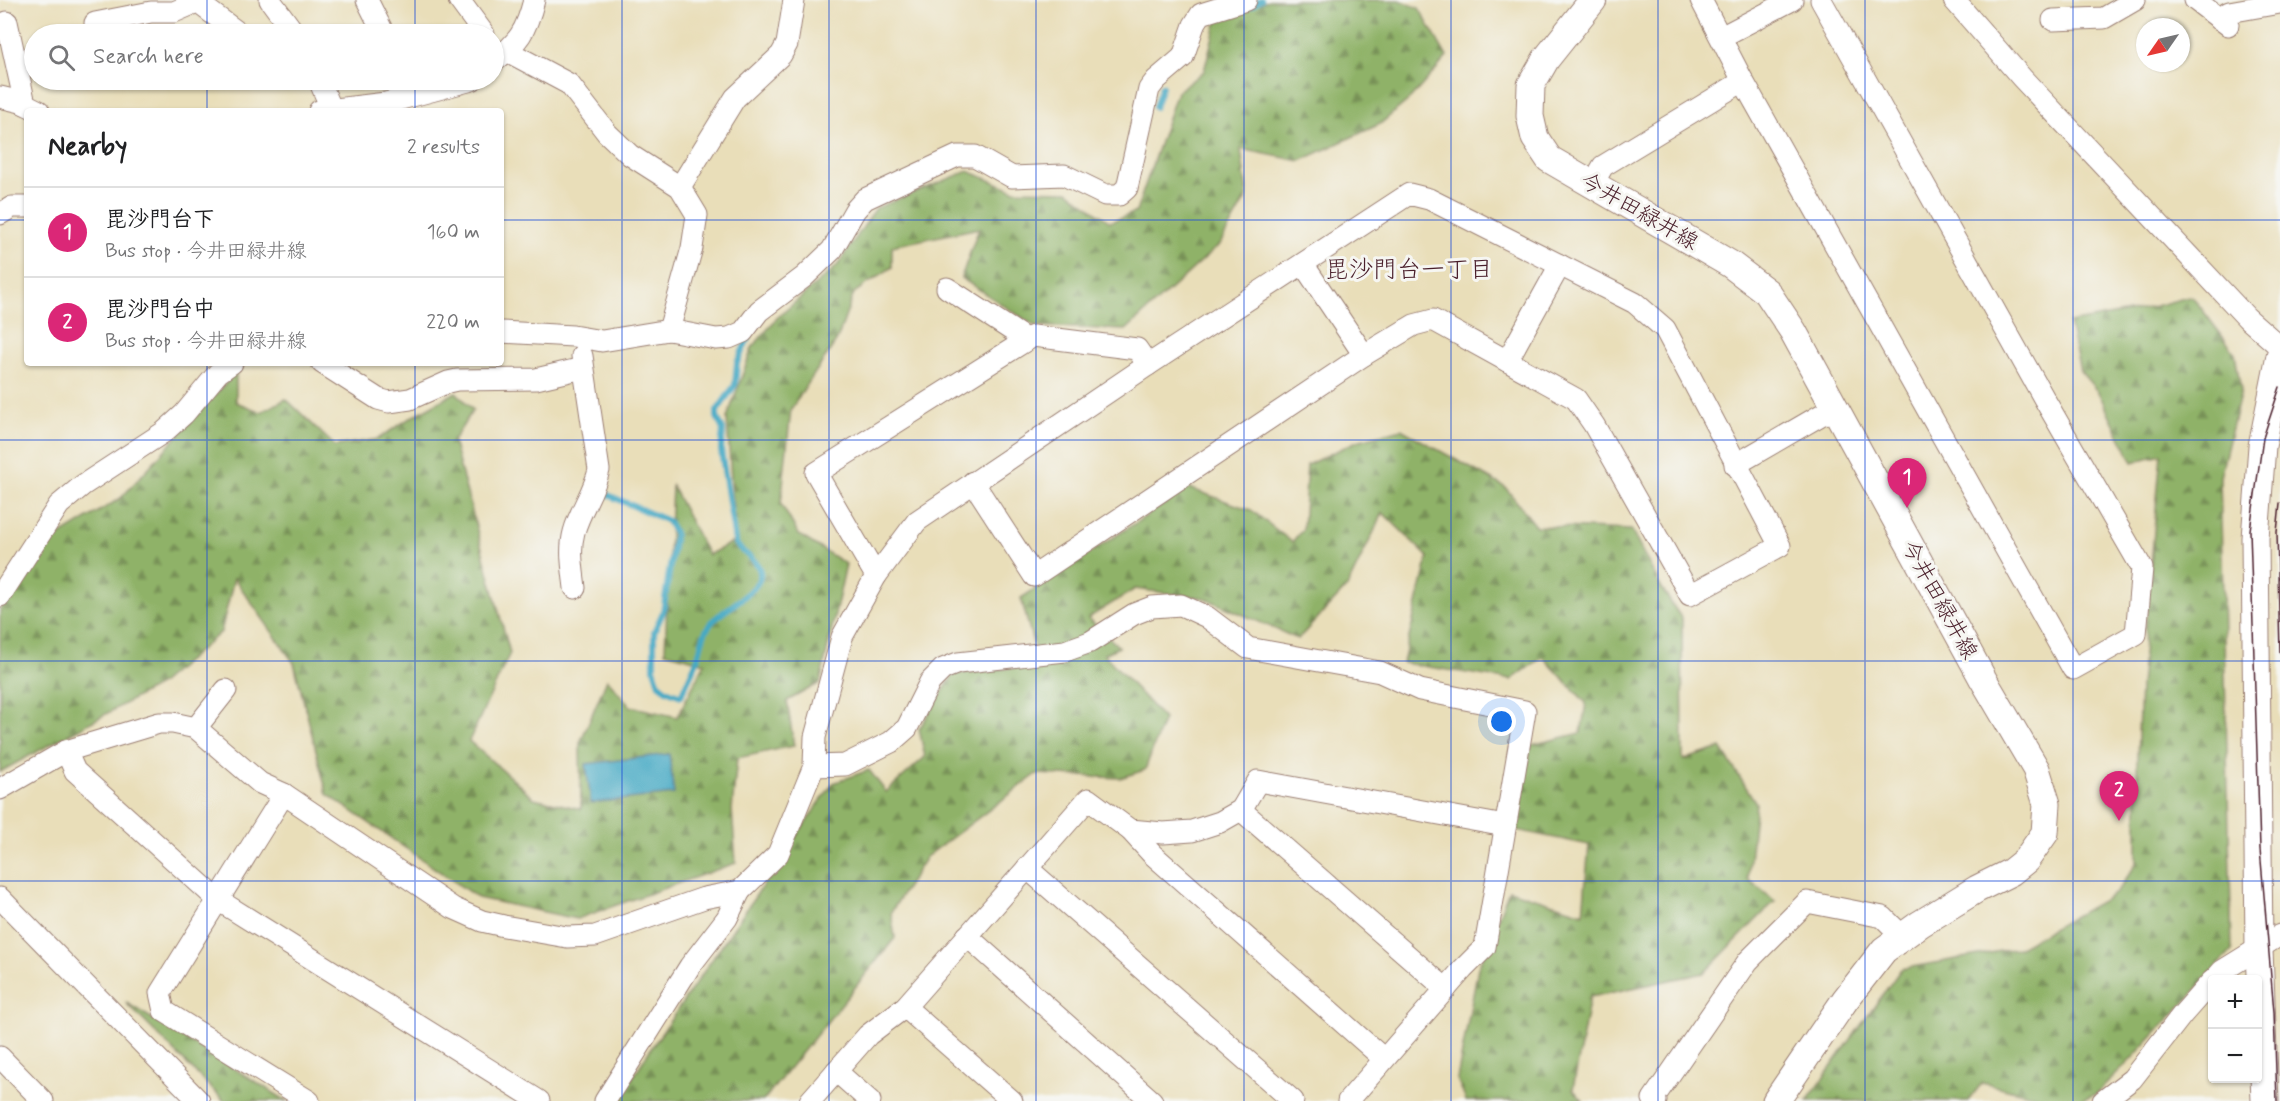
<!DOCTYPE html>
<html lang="en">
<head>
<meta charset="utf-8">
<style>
  :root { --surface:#fff; --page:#f6f6f6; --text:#202124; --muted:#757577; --line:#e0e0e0; --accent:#db2777 }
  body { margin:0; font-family:Mynerve,"Klee One",sans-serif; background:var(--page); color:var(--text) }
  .controls { position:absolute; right:18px; bottom:18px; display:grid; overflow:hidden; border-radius:6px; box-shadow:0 2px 4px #0004 }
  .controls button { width:54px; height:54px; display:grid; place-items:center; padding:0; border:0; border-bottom:2px solid var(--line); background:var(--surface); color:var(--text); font:30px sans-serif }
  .compass { position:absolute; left:2136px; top:18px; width:54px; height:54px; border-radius:50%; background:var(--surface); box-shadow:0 2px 4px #0004; rotate:236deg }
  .you { position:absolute; left:1502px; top:722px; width:21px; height:21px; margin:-15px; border:4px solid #fff; border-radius:50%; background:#1a73e8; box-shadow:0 0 0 9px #1a73e833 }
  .badge { display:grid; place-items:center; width:39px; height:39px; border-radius:50%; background:var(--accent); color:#fff; font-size:20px; font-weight:700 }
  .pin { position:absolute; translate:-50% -50px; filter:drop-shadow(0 2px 3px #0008) }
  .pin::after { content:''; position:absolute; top:32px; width:21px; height:18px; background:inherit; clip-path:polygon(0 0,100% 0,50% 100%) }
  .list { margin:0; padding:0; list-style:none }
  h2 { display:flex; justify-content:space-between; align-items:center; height:78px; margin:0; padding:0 24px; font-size:26px }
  h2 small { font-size:20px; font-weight:400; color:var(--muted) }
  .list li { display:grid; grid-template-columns:39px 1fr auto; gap:18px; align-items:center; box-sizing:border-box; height:90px; padding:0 24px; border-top:2px solid var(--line) }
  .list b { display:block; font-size:22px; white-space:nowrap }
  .list p { margin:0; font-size:20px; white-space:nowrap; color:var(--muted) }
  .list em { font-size:20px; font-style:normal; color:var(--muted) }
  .icon { flex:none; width:33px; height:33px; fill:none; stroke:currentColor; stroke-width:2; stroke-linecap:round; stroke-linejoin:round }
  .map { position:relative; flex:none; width:2280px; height:1101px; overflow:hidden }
  .search { position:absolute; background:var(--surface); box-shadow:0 2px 4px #0004; left:24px; top:24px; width:480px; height:66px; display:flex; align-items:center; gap:15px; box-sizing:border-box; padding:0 21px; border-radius:33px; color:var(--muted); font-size:22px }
  .panel { position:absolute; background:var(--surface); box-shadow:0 2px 4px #0004; left:24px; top:108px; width:480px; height:258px; border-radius:6px }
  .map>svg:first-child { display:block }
  .forest { fill:url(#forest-firs); stroke:#6c684a; stroke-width:1.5 }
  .water { fill:#44a9c4; stroke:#476478; stroke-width:1.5 }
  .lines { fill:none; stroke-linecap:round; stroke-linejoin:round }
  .stream { stroke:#44a9c4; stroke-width:6 }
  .minor-casing { stroke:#9a7e72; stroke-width:23 }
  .major-casing { stroke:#9a7e72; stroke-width:29 }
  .minor { stroke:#fff; stroke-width:21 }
  .major { stroke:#fff; stroke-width:27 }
  .tram { stroke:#4a1f2b; stroke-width:1.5 }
  .grid { fill:none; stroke:#1d4ed8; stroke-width:1.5; stroke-opacity:0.55 }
  .labels { text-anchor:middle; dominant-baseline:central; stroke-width:6; stroke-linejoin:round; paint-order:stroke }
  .street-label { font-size:22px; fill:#4a1f2b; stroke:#f6f6f2 }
  .neighbourhood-label { font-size:24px; fill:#4a1f2b; stroke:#f6f6f2 }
</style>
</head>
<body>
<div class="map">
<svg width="2280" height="1101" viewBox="0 0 2280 1101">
  <defs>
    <pattern id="forest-firs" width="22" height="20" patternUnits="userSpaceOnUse" patternTransform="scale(1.5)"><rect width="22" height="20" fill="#8fb268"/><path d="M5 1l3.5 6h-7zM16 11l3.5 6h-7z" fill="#779056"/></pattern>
  </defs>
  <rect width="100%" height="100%" fill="#f6f6f2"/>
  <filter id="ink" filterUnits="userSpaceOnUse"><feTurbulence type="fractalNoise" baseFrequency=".0167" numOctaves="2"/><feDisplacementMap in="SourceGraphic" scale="12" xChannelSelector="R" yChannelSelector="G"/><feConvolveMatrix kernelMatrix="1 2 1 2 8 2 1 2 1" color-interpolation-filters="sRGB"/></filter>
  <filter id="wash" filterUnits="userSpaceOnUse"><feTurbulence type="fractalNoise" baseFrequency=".008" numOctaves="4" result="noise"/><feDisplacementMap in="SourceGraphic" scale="24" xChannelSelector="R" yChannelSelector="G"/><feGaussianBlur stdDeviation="1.35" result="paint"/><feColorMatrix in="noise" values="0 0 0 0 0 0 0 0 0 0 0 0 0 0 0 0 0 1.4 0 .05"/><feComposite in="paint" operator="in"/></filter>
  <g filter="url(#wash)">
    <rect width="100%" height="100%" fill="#e9deb9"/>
    <!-- forest -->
    <g class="forest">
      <path d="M1269,0H1399L1419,8L1447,57L1411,98L1380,124L1300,161L1241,149L1247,196L1220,244L1126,330L1035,326L961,278L979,228L892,246V267L854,293L837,340L791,409L781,504L799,535L846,564L820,683L787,701L794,746L737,758L732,810L736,863L577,919L478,898L327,794L294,663L234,578L221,632L159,685L0,772V609L54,539L121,498L236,372V402L261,412L286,399L335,446L378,439L410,418L456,392L473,410L453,441L510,653L469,741L534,798L581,809L580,743L607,679L630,706L677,717L705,663L665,652L672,486L708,555L735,541L727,418L752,348L777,318L837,266L876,208L968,171L1014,190L1068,191L1110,222L1136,212L1177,92L1204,71L1218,16Z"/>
      <path d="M2192,296L2235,353L2241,391L2220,477L2232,951L2123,1068L2097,1093L2080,1101H2057L1982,1083L1968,1101H1807L1901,969L2018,948L2116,893L2137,863V759L2140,686L2161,454L2133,462L2098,392L2080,371L2069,323L2140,310Z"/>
      <path d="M1401,429L1505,487L1536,526L1631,530L1662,589L1682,619L1683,760L1721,748L1756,803L1748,879L1775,901L1704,973L1590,997L1573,1089L1583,1101H1466L1457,1079L1478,968L1509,890L1583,913L1589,845L1516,830L1531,745L1581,733L1586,703L1543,657L1511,680L1403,663L1428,557L1383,513L1347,587L1298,639L1205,598L1135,589L1088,618L1119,647L1104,654L1164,719L1145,770L1120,778L1037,774L926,857L891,912L895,938L763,1101H618L648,1053L833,783L869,770L886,792L925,757L919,729L954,674L1039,665L1021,598L1189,488L1251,510L1292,542L1303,529L1307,465L1357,441Z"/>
      <path d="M125,1002L287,1101H224Z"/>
    </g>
    <!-- water -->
    <path class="water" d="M669,754L674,794L591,803L586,764Z"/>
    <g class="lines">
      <!-- stream -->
      <g class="stream">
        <path d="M1251,6L1261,0"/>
        <path d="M1155,107L1162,86"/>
        <path d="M601,492L668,521L675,534L663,612L654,632V669L659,684L666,690L681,696C686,683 694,670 698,657C702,644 703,630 714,620C725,608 764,589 760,572C757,556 740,555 735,541L721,450L723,430L717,417V411L735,385L737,363L749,336"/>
      </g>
    </g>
  </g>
  <g filter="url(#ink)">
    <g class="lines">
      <!-- minor casing -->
      <g class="minor-casing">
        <g id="minor">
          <path d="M270,0L295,34"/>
          <path d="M367,0L384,34"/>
          <path d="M459,0L484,34"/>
          <path d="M1701,0L1743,81L2073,669L2136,634L2142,568L2046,402L1821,0"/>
          <path d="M1954,0L2022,78L2247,318L2280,347"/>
          <path d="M2195,0L2228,25"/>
          <path d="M2219,19L2229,12L2280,3"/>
          <path d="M2053,20L2104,18L2135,0"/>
          <path d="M7,22L25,104"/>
          <path d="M95,23L151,12H174L197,2L240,34"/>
          <path d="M1721,37L1792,0"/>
          <path d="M507,51L569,84L607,133L630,155L680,187L697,215L692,248L669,330"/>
          <path d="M494,62C519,41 526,32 534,0"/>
          <path d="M319,80L331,108"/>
          <path d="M0,97L21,102L39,111"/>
          <path d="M319,111L386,103L472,80"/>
          <path d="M1592,185L1603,166L1743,81"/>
          <path d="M680,187L735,98L781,55L787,44L794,0"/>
          <path d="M0,214L12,207H27"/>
          <path d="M1303,264L1364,355"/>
          <path d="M947,288L1027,340"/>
          <path d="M501,332L573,336L602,341L669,330L716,339L729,338L743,332L759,311L804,277L832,250L855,210L865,199L957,156H975L1012,177L1064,175L1105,195H1119L1127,188L1149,89L1156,80L1183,57L1194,25L1201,14L1246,0"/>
          <path d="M1507,361L1560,265"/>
          <path d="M322,363L378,399L389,402L410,399L448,382L457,380L536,379L583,368"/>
          <path d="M1735,465L1833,408"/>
          <path d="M876,576L816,473L1033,336L1137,349L1148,365"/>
          <path d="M575,588C573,570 569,550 574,532C580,510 594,492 599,470L582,356"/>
          <path d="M0,596L59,505L83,485L164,432L184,414L218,373L232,363"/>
          <path d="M196,728L226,690"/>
          <path d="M66,751L75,771L218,900L539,1101"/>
          <path d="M814,766L845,765L891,742L907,728L930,682L943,669L958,663L1065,651L1090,642L1134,614L1152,607L1181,605L1207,617L1248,648L1380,672L1420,690L1525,711L1485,947L1463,969L1348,1101"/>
          <path d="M0,789L66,751L159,723H173L196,728L260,783L284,794L453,908L482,921L504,926L567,937L595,936L704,898L740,891L778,854L814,766L815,737L842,637L876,576L917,521L1148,365L1409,194L1429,199L1635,303L1665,329L1780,546L1690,595L1594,425L1576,399L1433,320L1414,325L1364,355L1034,576L973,482"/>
          <path d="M284,794L160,993L164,1011L309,1101"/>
          <path d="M1241,810L1446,989"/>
          <path d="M1130,830L1152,854L1384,1059"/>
          <path d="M1027,868L1293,1101"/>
          <path d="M0,898L199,1101"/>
          <path d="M967,936L1152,1101"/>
          <path d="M2214,980L2222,971L2280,935"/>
          <path d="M905,1007L1012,1101"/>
          <path d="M0,1057L43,1101"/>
          <path d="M836,1071L870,1101"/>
          <path d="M605,1101L690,966L727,918L740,891"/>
          <path d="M810,1101L868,1035L905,1007L1088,799L1130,830L1163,833L1192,831L1220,822L1241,810L1258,781L1505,826"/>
          <path d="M1656,1101L1653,1099L1748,961L1807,902L1883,917L1903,937"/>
          <path d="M2103,1101L2132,1079L2182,1015L2212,981"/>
        </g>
      </g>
      <!-- major casing -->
      <g class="major-casing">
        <g id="major">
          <path d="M1593,0L1546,59L1531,85L1530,116L1535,138L1549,159L1730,264L1767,292L1793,331L1983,679L2036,769L2047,804L2045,833L2026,860L2011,872L1977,889L1920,924L1884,950L1845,1000L1776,1101"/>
          <path d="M2265,1101L2259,950L2255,538L2262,446L2280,356"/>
        </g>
      </g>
      <!-- minor -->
      <use href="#minor" class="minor"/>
      <!-- major -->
      <use href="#major" class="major"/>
      <!-- tram -->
      <g class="tram">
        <path d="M2280,503L2277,532L2280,653"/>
        <path d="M2277,1101L2274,1012L2260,849L2250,530L2263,438L2280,387"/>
      </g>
    </g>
  </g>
  <!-- grid -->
  <path class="grid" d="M207,0V34M415,0V34M622,0V1101M829,0V1101M1036,0V1101M1244,0V1101M1451,0V1101M1658,0V1101M1865,0V1101M2073,0V1101M207,80V111M415,80V111M0,220H27M501,220H2280M207,363V1101M415,363V1101M0,440H2280M0,661H2280M0,881H2280"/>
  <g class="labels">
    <!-- street labels -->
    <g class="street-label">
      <text transform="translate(1639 212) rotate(30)">今井田緑井線</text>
      <text transform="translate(1939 600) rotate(61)">今井田緑井線</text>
    </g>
    <!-- neighbourhood labels -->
    <g class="neighbourhood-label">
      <text x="1409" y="270">毘沙門台一丁目</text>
    </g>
  </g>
</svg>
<div class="controls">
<button>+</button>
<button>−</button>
</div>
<svg class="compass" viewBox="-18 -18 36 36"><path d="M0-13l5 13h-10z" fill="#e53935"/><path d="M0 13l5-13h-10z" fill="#757577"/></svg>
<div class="you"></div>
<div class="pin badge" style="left:1907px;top:508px">1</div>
<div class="pin badge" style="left:2119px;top:821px">2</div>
<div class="search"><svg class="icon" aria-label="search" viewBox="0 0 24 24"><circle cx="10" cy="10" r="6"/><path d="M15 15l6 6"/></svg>Search here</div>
<section class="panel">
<h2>Nearby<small>2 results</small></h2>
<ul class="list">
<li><span class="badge">1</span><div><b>毘沙門台下</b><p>Bus stop · 今井田緑井線</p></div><em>160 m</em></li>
<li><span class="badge">2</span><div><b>毘沙門台中</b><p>Bus stop · 今井田緑井線</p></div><em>220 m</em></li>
</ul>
</section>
</div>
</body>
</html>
